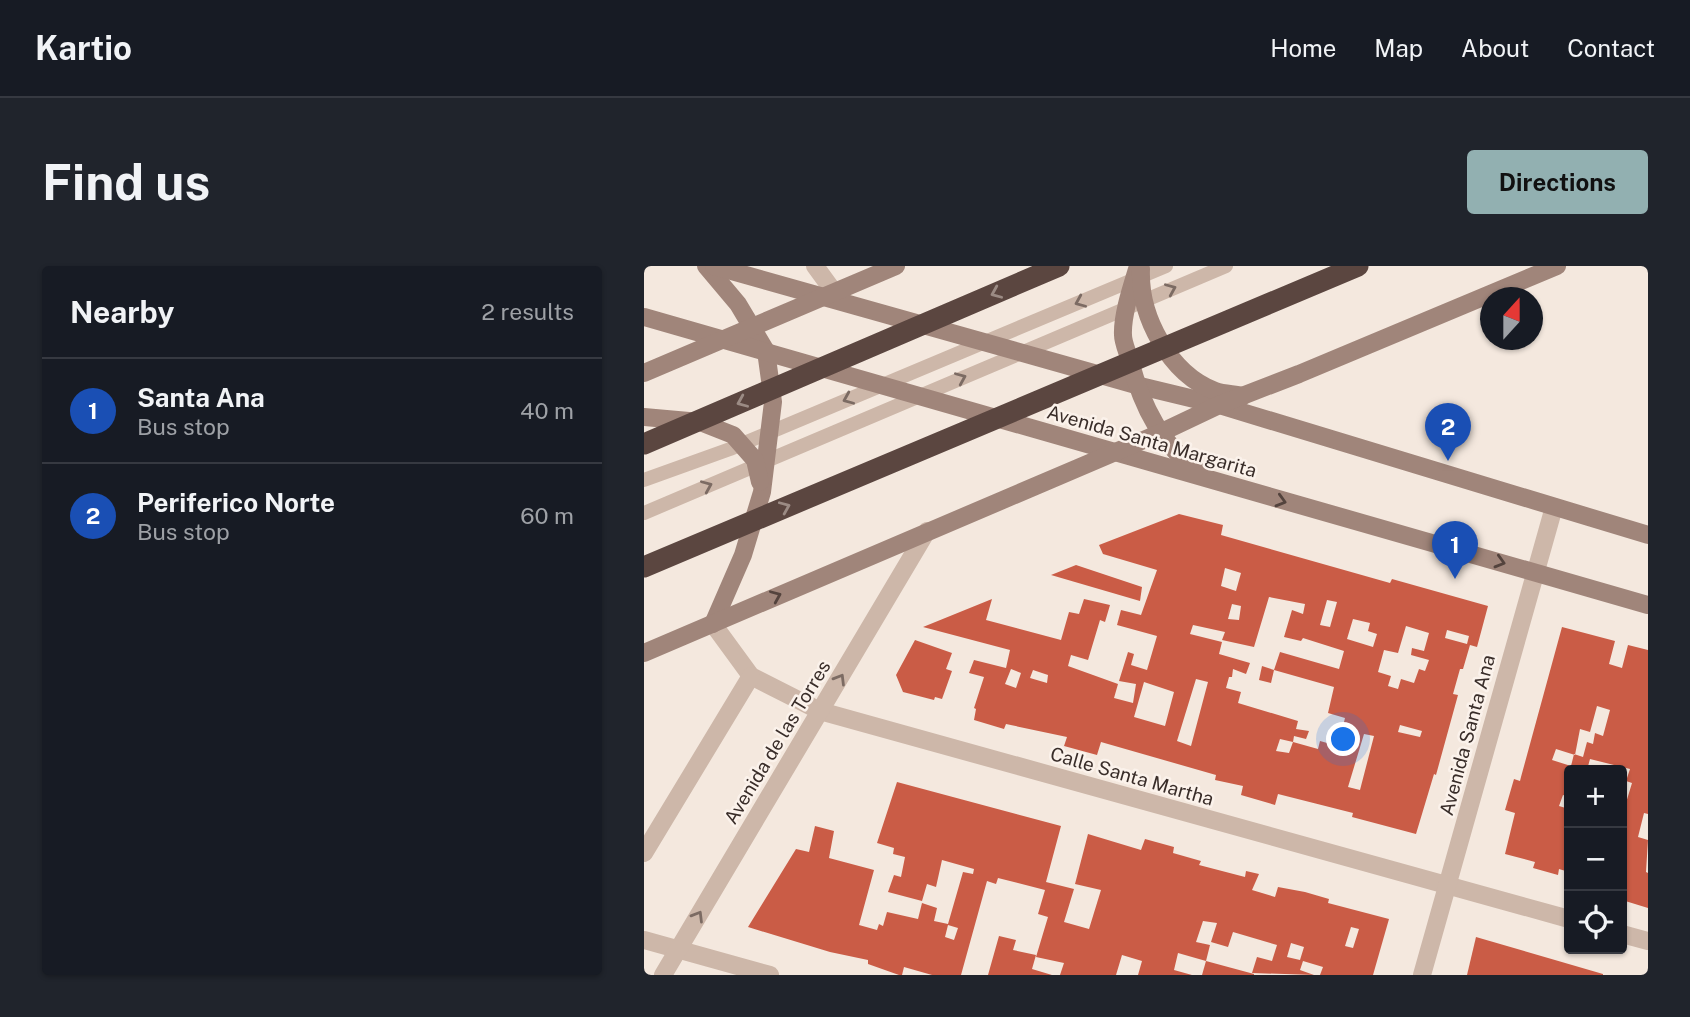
<!DOCTYPE html>
<html lang="en">
<head>
<meta charset="utf-8">
<style>
  :root { --surface:#171b24; --page:#20242c; --text:#f1f3f6; --muted:#9ea1a6; --line:#363941; --accent:#92b0b1 }
  body { margin:0; font-family:"Public Sans",sans-serif; background:var(--page); color:var(--text) }
  .controls { position:absolute; right:21px; bottom:21px; display:grid; overflow:hidden; border-radius:7px; box-shadow:0 2px 5px #0004 }
  .controls button { width:63px; height:63px; display:grid; place-items:center; padding:0; border:0; border-bottom:2px solid var(--line); background:var(--surface); color:var(--text); font:35px sans-serif }
  .compass { position:absolute; left:836px; top:21px; width:63px; height:63px; border-radius:50%; background:var(--surface); box-shadow:0 2px 5px #0004; rotate:21deg }
  .you { position:absolute; left:700px; top:474px; width:24px; height:24px; margin:-18px; border:5px solid #fff; border-radius:50%; background:#1a73e8; box-shadow:0 0 0 10px #1a73e833 }
  .badge { display:grid; place-items:center; width:46px; height:46px; border-radius:50%; background:var(--accent); color:#fff; font-size:23px; font-weight:700 }
  .pin { position:absolute; translate:-50% -58px; filter:drop-shadow(0 2px 4px #0008) }
  .pin::after { content:''; position:absolute; top:37px; width:24px; height:21px; background:inherit; clip-path:polygon(0 0,100% 0,50% 100%) }
  .list { margin:0; padding:0; list-style:none }
  h2 { display:flex; justify-content:space-between; align-items:center; height:91px; margin:0; padding:0 28px; font-size:30px }
  h2 small { font-size:23px; font-weight:400; color:var(--muted) }
  .list li { display:grid; grid-template-columns:46px 1fr auto; gap:21px; align-items:center; box-sizing:border-box; height:105px; padding:0 28px; border-top:2px solid var(--line) }
  .list b { display:block; font-size:26px; white-space:nowrap }
  .list p { margin:0; font-size:23px; white-space:nowrap; color:var(--muted) }
  .list em { font-size:23px; font-style:normal; color:var(--muted) }
  .icon { flex:none; width:38px; height:38px; fill:none; stroke:currentColor; stroke-width:2; stroke-linecap:round; stroke-linejoin:round }
  .map { position:relative; flex:none; width:1004px; height:709px; overflow:hidden; border-radius:7px }
  header { display:flex; align-items:center; gap:42px; box-sizing:border-box; height:98px; padding:0 35px; background:var(--surface); border-bottom:2px solid var(--line) }
  header strong { font-size:33px }
  nav { display:flex; gap:38px; margin-inline-start:auto; font-size:24px }
  .intro { display:flex; align-items:center; justify-content:space-between; box-sizing:border-box; height:168px; padding:0 42px }
  h1 { margin:0; font-size:49px }
  .button { padding:18px 32px; border-radius:7px; background:var(--accent); color:#111; font-size:24px; font-weight:700 }
  main { display:flex; gap:42px; padding:0 42px }
  aside { flex:1; background:var(--surface); border-radius:7px; box-shadow:0 2px 5px #0004 }
  .map>svg:first-child { display:block }
  .building { fill:#ca5c46; fill-rule:evenodd }
  .lines { fill:none; stroke-linecap:round; stroke-linejoin:round }
  .lane { stroke:#cdb7a9; stroke-width:14 }
  .street { stroke:#cdb7a9; stroke-width:18 }
  .secondary { stroke:#a0857a; stroke-width:18 }
  .highway { stroke:#5b4640; stroke-width:21 }
  .oneway { stroke:#7c6b63 }
  .oneway2 { stroke:#9b8b84 }
  .oneway3 { stroke:#53433d }
  .labels { text-anchor:middle; dominant-baseline:central; stroke-width:5; stroke-linejoin:round; paint-order:stroke }
  .street-label { font-size:19px; fill:#392d29; stroke:#fbf2eb }
</style>
</head>
<body>
<header>
<strong>Kartio</strong>
<nav><a>Home</a><a>Map</a><a>About</a><a>Contact</a></nav>
</header>
<div class="intro"><h1>Find us</h1><a class="button">Directions</a></div>
<main>
<aside>
<h2>Nearby<small>2 results</small></h2>
<ul class="list">
<li><span class="badge" style="background:#1a4fb4">1</span><div><b>Santa Ana</b><p>Bus stop</p></div><em>40 m</em></li>
<li><span class="badge" style="background:#1a4fb4">2</span><div><b>Periferico Norte</b><p>Bus stop</p></div><em>60 m</em></li>
</ul>
</aside>
<div class="map">
<svg width="1004" height="709" viewBox="0 0 1004 709">
  <rect width="100%" height="100%" fill="#f4e8de"/>
  <!-- building -->
  <g class="building">
    <path d="M535,248L579,259L577,269L746,317L748,313L844,340L833,381L826,379L819,403H816L809,428L814,429L792,509L790,508L772,568L708,551L709,547L634,528L631,539L597,529L599,520L571,514L572,509L457,476L453,489L420,480L423,471L362,458L360,463L330,454L332,443L330,442L340,411L325,407L330,394L362,402L366,384L279,361L348,333L342,354L417,374L425,346L435,348L440,333L466,339L461,356L456,354L444,394L427,389L424,400L474,418L470,432L489,437L492,418L475,415L484,386L490,388L487,399L503,404L513,370L473,359L477,344L497,349L513,304L459,288L455,279ZM581,302L597,307L592,325L577,320ZM625,331L661,338L659,348L648,344L640,371L657,375L659,372L700,385L695,403L636,386L630,404L690,421L684,447L701,452L694,480L676,475L674,483L649,476L650,470L662,473L665,465L652,463L654,455L594,437L597,426L582,422L585,411H588L589,403L602,408L606,397L575,388L578,376L546,368L549,359L581,366L578,374L610,381ZM683,334L693,336L686,361L676,359ZM588,338L597,340L595,354L584,353ZM709,353L726,357L724,365L733,368L729,381L703,373ZM762,360L785,367L780,385L768,382L767,389L785,394L781,405L775,403L770,417L757,413L754,423L744,420L747,410L734,406L740,384L754,387ZM803,364L825,370L823,378L801,372ZM367,403L377,407L372,422L361,418ZM389,404L404,409L403,417L386,412ZM552,413L564,416L547,480L533,475ZM500,416L530,426L521,460L490,451ZM756,459L778,465L776,471L754,466ZM720,468L730,470L716,524L704,521ZM636,473L649,476L645,487L632,485Z"/>
    <path d="M432,299L498,321L496,335L407,309Z"/>
    <path d="M918,361L971,375L965,398L978,402L984,379L1004,384V548L1000,547L994,571L1004,574L1002,606L1004,607V642L978,634V550L988,517L982,515L986,503L946,493L943,504H925V531L919,529L915,540L925,543V606L915,603L914,609L889,602L891,596L861,588L871,547L861,544L870,513L876,515L877,511ZM953,440L966,444L959,470L951,467L949,478L943,476L939,491L930,488L927,500L908,494L912,483L931,489L936,463L946,466Z"/>
    <path d="M271,374L308,387L302,403L308,405L298,433L291,431L290,434L259,426L252,409Z"/>
    <path d="M618,400L630,404L627,417L615,414Z"/>
    <path d="M253,516L417,560L402,616L430,623L420,656L445,663L457,624L431,618L444,568L497,584L501,573L530,581L529,587L557,595L555,599L601,611L602,605L615,608L608,624L631,631L634,621L661,626L685,633L684,637L745,653L729,709H676L679,701L659,695L656,704L670,709L608,707L613,691L628,695L633,679L589,666L584,681L567,676L573,657L559,655L552,676L566,679L562,695L534,687L530,704L548,709H494L498,695L478,689L472,709H416L420,697L392,691L404,651L394,648L401,624L354,612L352,618L343,615L317,709H288L260,701L258,709H255L224,698V694L186,686L104,661L152,583L165,586L171,560L190,565L185,592L230,604L215,659L233,664L235,658L239,660L243,646L274,653L278,637L293,642L290,655L304,658L319,606L329,608L330,603L298,594L292,621L283,618L278,635L244,626L250,609L257,611L261,591L249,588L250,582L233,577ZM304,659L314,662L310,674L301,671ZM707,661L715,663L709,682L701,680ZM647,677L660,681L656,694L643,691Z"/>
    <path d="M355,670L372,674L369,684L392,689L388,703L408,709H344Z"/>
    <path d="M832,671L959,708V709H823Z"/>
    <path d="M562,695L610,708V709H558Z"/>
  </g>
  <g class="lines">
    <!-- lane -->
    <g class="lane">
      <path d="M0,214L86,183L522,0"/>
      <path d="M0,247L582,0"/>
    </g>
    <!-- street -->
    <g class="street">
      <path d="M171,0L190,26"/>
      <path d="M69,358L107,410L176,445L925,653"/>
      <path d="M0,587L107,410"/>
      <path d="M978,668L1004,675"/>
      <path d="M0,674L126,709"/>
      <path d="M19,709L283,265"/>
      <path d="M778,709L910,241"/>
    </g>
    <!-- secondary -->
    <g class="secondary">
      <path d="M62,0L94,38L122,85L129,136L118,226L99,289L69,358"/>
      <path d="M70,0L492,119L575,139L1004,269"/>
      <path d="M494,0C488,20 478,49 479,69C479,77 484,87 486,95C498,140 518,181 557,207"/>
      <path d="M497,3C495,51 526,108 571,125C579,128 590,128 599,130"/>
      <path d="M0,51L1004,339"/>
      <path d="M0,107L252,0"/>
      <path d="M0,151L56,156L89,169L111,194L116,216"/>
      <path d="M0,387L516,167L575,139L655,108L913,0"/>
    </g>
    <!-- highway -->
    <g class="highway">
      <path d="M0,178L415,0"/>
      <path d="M0,301L714,0"/>
    </g>
  </g>
  <!-- one-way arrows -->
  <defs><path id="oneway-chevron" d="M-2-3.5L2.5 0L-2 3.5" fill="none" stroke-width="1.6" stroke-linecap="round" stroke-linejoin="round" transform="scale(1.75)"/></defs>
  <g class="oneway">
    <use href="#oneway-chevron" transform="translate(527 23) rotate(-23)"/>
    <use href="#oneway-chevron" transform="translate(436 36) rotate(157)"/>
    <use href="#oneway-chevron" transform="translate(317 112) rotate(-23)"/>
    <use href="#oneway-chevron" transform="translate(204 133) rotate(157)"/>
    <use href="#oneway-chevron" transform="translate(63 220) rotate(-23)"/>
    <use href="#oneway-chevron" transform="translate(196 413) rotate(-59)"/>
    <use href="#oneway-chevron" transform="translate(54 650) rotate(-59)"/>
  </g>
  <g class="oneway2">
    <use href="#oneway-chevron" transform="translate(352 27) rotate(157)"/>
    <use href="#oneway-chevron" transform="translate(98 136) rotate(157)"/>
    <use href="#oneway-chevron" transform="translate(141 241) rotate(-23)"/>
  </g>
  <g class="oneway3">
    <use href="#oneway-chevron" transform="translate(637 235) rotate(16)"/>
    <use href="#oneway-chevron" transform="translate(856 296) rotate(16)"/>
    <use href="#oneway-chevron" transform="translate(132 330) rotate(-23)"/>
  </g>
  <g class="labels">
    <!-- street labels -->
    <g class="street-label">
      <text transform="translate(508 175) rotate(16)">Avenida Santa Margarita</text>
      <text transform="translate(823 469) rotate(-75)">Avenida Santa Ana</text>
      <text transform="translate(133 476) rotate(-59)">Avenida de las Torres</text>
      <text transform="translate(488 510) rotate(16)">Calle Santa Martha</text>
    </g>
  </g>
</svg>
<div class="controls">
<button>+</button>
<button>−</button>
<button><svg class="icon" aria-label="locate" viewBox="0 0 24 24"><circle cx="12" cy="12" r="6"/><path d="M12 2v4M12 18v4M2 12h4M18 12h4"/></svg></button>
</div>
<svg class="compass" viewBox="-18 -18 36 36"><path d="M0-13l5 13h-10z" fill="#e53935"/><path d="M0 13l5-13h-10z" fill="#9ea1a6"/></svg>
<div class="you"></div>
<div class="pin badge" style="left:811px;top:313px;background:#1a4fb4">1</div>
<div class="pin badge" style="left:804px;top:195px;background:#1a4fb4">2</div>
</div>
</main>
</body>
</html>
